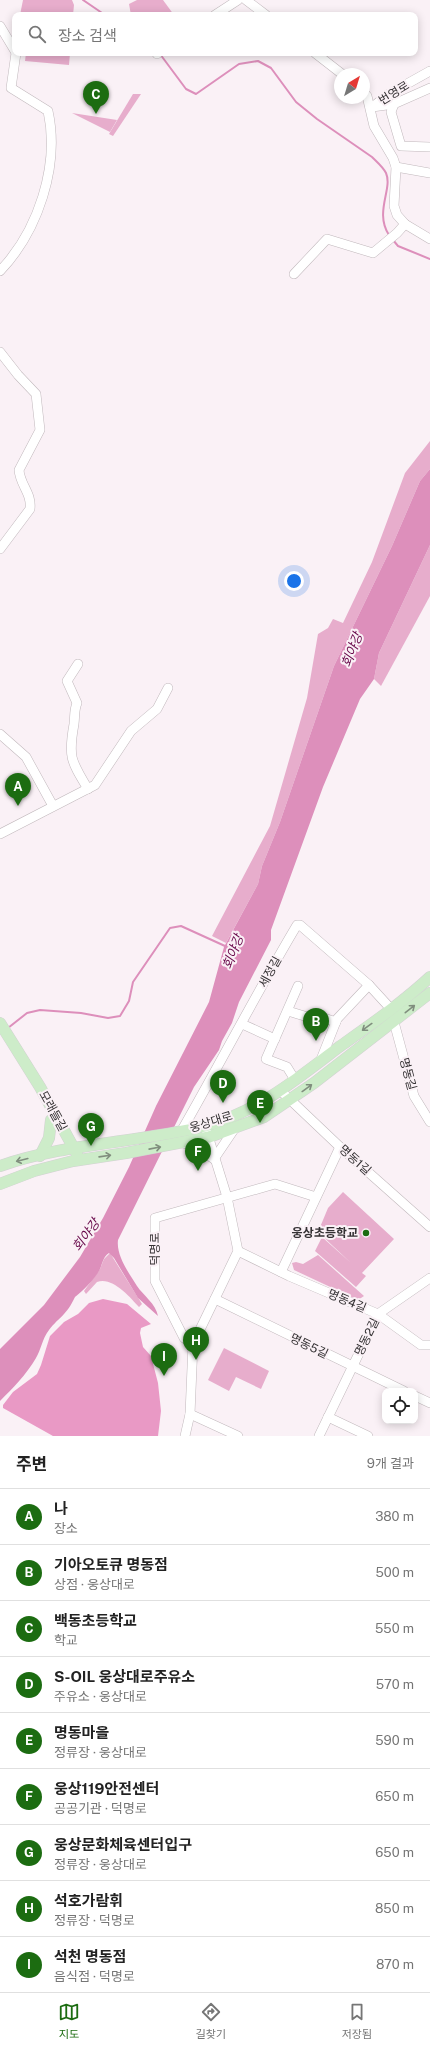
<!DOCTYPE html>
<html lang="ko">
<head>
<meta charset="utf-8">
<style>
  :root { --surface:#fff; --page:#f2f2f2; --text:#222; --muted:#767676; --line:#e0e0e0; --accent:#1c6c11 }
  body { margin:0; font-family:"Public Sans","Noto Sans KR",sans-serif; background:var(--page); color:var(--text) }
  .controls { position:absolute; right:12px; bottom:12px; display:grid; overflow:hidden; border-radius:8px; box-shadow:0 2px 10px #0003 }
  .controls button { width:36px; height:36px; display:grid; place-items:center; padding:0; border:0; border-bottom:1px solid var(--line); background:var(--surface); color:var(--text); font:20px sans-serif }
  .compass { position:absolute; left:334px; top:68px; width:36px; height:36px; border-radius:50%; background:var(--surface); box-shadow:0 2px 10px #0003; rotate:38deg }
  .you { position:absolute; left:294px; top:581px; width:14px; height:14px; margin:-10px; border:3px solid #fff; border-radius:50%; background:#1a73e8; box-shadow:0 0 0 6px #1a73e833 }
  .badge { display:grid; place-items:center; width:26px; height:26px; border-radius:50%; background:var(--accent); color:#fff; font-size:13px; font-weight:700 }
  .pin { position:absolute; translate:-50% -33px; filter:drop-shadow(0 1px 2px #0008) }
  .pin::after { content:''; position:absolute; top:21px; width:14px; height:12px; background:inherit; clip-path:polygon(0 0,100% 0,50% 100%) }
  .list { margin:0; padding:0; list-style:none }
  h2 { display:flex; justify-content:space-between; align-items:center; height:52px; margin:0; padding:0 16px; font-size:17px }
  h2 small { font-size:13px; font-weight:400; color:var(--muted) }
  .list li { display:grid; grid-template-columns:26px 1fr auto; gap:12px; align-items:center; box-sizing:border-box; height:56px; padding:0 16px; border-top:1px solid var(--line) }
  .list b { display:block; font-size:15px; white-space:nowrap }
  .list p { margin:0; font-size:13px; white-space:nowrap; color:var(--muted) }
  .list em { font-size:13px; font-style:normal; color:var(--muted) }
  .icon { flex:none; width:22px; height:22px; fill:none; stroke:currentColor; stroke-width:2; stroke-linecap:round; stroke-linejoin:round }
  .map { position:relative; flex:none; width:430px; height:1436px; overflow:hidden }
  .search { position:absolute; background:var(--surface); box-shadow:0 2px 10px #0003; left:12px; right:12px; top:12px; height:44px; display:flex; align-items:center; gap:10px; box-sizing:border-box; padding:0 14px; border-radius:8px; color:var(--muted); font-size:15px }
  .sheet { height:556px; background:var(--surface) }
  nav { display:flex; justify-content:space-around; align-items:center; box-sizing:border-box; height:56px; border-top:1px solid var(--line); background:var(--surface); font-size:11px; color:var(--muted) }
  nav a { display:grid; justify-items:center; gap:2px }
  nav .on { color:var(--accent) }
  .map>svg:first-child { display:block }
  .green { fill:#e7adcc }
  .forest { fill:#e999c5 }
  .water { fill:#dd8fbb }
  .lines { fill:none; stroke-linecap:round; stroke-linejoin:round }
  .stream { stroke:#dd8fbb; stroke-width:2 }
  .minor-casing { stroke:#c1b8bc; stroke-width:10 }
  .major-casing { stroke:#d2d2d2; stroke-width:12 }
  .minor { stroke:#fff; stroke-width:9 }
  .major { stroke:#cdecc9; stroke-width:11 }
  .oneway { stroke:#808e7e }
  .poi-dot { fill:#1c6c11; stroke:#faf1f6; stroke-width:1.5 }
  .labels { text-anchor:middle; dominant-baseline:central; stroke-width:4; stroke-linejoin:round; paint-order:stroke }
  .street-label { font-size:12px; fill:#343133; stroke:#faf1f6 }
  .poi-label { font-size:12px; font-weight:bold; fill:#343133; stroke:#faf1f6; text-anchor:end }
  .water-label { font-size:13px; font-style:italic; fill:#670749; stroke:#faf1f6 }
</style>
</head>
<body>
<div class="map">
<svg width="430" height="1436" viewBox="0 0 430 1436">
  <rect width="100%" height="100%" fill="#faf1f6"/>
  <!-- green -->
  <g class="green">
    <path d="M23,0H72L74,5L73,15H20Z"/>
    <path d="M137,0H163L174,15H131L129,4Z"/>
    <path d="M26,53H70L69,65L25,61Z"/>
    <path d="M133,94H141L113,136L109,134Z"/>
    <path d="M72,113L117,120L110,132Z"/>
    <path d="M430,441V469L420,481L392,546L334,666L280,822L262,866L258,884L226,943L212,936L270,826L307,698L318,634L328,628L333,619L343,623L372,562L405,473Z"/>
    <path d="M430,545V596L381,686L374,679L379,653Z"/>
    <path d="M343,1192L394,1239L362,1273L366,1276L356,1287L315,1251L322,1237L351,1263L318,1232L328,1208Z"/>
    <path d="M110,1253L142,1304L139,1307C130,1297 112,1276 97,1282L86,1294L84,1291L100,1269L104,1259Z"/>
    <path d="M318,1255L364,1296L358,1300L294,1270L292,1263L296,1262L303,1264Z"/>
    <path d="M224,1348L269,1371L261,1389L236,1377L229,1391L208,1380Z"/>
  </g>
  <!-- forest -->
  <path class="forest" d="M103,1299L127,1304L151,1324L141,1328L140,1333L143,1347L151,1356L158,1383L161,1411L158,1436H53L3,1408V1405L13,1392L37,1374L41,1365L50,1336L64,1322L78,1314L89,1303Z"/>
  <!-- water -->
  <path class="water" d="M430,469V545L379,653L374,679L360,699L323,787L271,930V940L239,1002L232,1023L222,1041L219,1050L194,1087L118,1240C116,1256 129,1273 137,1286C143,1295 156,1304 158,1316L138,1298L114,1258L109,1253C103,1257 103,1262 100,1269C95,1279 84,1290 75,1297C66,1316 60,1316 49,1330C42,1339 41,1350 36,1358C26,1375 13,1388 0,1401V1349L44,1305L80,1257L103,1218L129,1167L156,1106L209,1002L224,947L258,884L262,866L280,822L334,666L392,546L420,481Z"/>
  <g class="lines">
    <!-- stream -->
    <g class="stream">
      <path d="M83,0L105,15"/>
      <path d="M160,54L186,89L196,94L239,64L258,61L271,68L296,102L317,119L372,157C377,162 383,167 386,173C393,189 374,212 389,235"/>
      <path d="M393,240L398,246L430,259"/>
      <path d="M8,1028L27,1013L40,1010L81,1013L108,1018L120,1016L129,1001L133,982L170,928L181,926L225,946"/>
    </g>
    <!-- minor casing -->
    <g class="minor-casing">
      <g id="minor">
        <path d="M246,0L266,15"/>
        <path d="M215,15L238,0"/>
        <path d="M0,26L15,51"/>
        <path d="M315,53L342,74"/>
        <path d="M157,54L158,53"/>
        <path d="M364,93L367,96L374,126L393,158L396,167L394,206L397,215L405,224L430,239"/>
        <path d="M394,104L391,112L401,146L430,147"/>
        <path d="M372,107L394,104L430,88"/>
        <path d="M371,108L389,94L430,71"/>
        <path d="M396,167L430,173"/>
        <path d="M0,271C38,231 60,166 48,111L11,88L16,53"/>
        <path d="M294,274L327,239L373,253L397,233L405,224"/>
        <path d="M0,352L18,375L36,394L40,430L19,470C20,485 32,493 30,509L0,549"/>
        <path d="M78,664L67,681L77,703C74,710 75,716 74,724C68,757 71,761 88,789"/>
        <path d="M0,734L26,757L53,806"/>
        <path d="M0,834L95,785L131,731L157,709L168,688"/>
        <path d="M288,1011L314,1019L318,1016L336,1022"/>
        <path d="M394,1022L414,1096L430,1122"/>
        <path d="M242,1024L275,1039"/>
        <path d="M320,1062L337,1019L369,985"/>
        <path d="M295,1080L287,1067L266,1059L298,986"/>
        <path d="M281,1091L340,1147L430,1227"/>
        <path d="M182,1130C221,1062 257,992 297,925H300L369,985L391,1009"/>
        <path d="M183,1143L196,1147L214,1159L235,1128"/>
        <path d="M238,1251L289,1276L378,1314L421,1345H430"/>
        <path d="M281,1272L340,1147"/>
        <path d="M215,1299L404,1391"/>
        <path d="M193,1344L184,1338L155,1281V1218L275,1184L316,1197"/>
        <path d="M415,1396L430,1403"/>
        <path d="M190,1414L238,1436"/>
        <path d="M328,1417L368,1436"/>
        <path d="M185,1436L190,1414L193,1344L238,1251L227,1197L205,1126"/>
        <path d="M319,1436L378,1314L430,1278"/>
      </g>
    </g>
    <!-- major casing -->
    <g class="major-casing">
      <g id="major">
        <path d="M0,1023L40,1087L77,1154"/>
        <path d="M40,1156L49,1138L51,1120"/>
        <path d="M0,1166C65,1143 137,1143 205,1126C257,1112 297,1079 339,1047C370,1025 402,1003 430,977"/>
        <path d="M0,1184L34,1171L73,1161L126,1153L209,1137L264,1117L314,1083L430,993"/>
      </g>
    </g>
    <!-- minor -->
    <use href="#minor" class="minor"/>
    <!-- major -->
    <use href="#major" class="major"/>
  </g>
  <!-- one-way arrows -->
  <defs><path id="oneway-shaft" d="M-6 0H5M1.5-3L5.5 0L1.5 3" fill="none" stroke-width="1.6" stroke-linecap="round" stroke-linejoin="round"/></defs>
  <g class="oneway">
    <use href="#oneway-shaft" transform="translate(410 1009) rotate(-38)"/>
    <use href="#oneway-shaft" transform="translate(367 1027) rotate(144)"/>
    <use href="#oneway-shaft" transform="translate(307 1088) rotate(-36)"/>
    <use href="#oneway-shaft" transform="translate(155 1148) rotate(-11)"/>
    <use href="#oneway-shaft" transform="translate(105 1156) rotate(-8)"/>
    <use href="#oneway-shaft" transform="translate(22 1160) rotate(166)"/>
  </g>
  <!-- markers -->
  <circle class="poi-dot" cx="366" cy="1233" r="4"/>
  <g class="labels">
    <!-- street labels -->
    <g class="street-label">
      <text transform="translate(394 93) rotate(-32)">번영로</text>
      <text transform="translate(270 972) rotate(-61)">세정길</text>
      <text transform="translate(408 1074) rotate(75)">명동길</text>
      <text transform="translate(53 1111) rotate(61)">모래들길</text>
      <text transform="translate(211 1122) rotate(-17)">웅상대로</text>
      <text transform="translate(355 1160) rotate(42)">명동1길</text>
      <text transform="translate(155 1249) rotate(-90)">덕명로</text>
      <text transform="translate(347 1301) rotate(23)">명동4길</text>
      <text transform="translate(367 1337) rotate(-64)">명동2길</text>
      <text transform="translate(309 1346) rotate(26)">명동5길</text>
    </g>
    <!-- poi labels -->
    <g class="poi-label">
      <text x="358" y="1233">웅상초등학교</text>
    </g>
    <!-- water labels -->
    <g class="water-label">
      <text transform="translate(352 650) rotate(-69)">회야강</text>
      <text transform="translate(233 952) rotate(-69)">회야강</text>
      <text transform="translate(86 1235) rotate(-54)">회야강</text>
    </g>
  </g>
</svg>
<div class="controls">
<button><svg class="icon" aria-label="locate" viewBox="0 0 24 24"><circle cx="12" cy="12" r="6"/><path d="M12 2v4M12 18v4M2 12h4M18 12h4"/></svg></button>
</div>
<svg class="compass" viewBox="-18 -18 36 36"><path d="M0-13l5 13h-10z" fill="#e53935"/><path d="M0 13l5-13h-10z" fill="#767676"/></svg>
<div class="you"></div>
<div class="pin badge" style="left:18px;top:806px">A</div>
<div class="pin badge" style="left:316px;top:1041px">B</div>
<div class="pin badge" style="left:96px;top:114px">C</div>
<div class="pin badge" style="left:223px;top:1103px">D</div>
<div class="pin badge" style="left:260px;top:1123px">E</div>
<div class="pin badge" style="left:198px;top:1171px">F</div>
<div class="pin badge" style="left:91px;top:1146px">G</div>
<div class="pin badge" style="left:196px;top:1360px">H</div>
<div class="pin badge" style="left:164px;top:1376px">I</div>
<div class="search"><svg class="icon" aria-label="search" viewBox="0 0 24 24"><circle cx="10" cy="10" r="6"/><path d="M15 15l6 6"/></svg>장소 검색</div>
</div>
<section class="sheet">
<h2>주변<small>9개 결과</small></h2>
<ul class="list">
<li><span class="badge">A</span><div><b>나</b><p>장소</p></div><em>380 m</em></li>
<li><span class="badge">B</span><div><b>기아오토큐 명동점</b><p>상점 · 웅상대로</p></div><em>500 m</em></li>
<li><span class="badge">C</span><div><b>백동초등학교</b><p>학교</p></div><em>550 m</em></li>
<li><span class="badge">D</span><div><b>S-OIL 웅상대로주유소</b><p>주유소 · 웅상대로</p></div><em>570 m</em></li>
<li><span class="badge">E</span><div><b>명동마을</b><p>정류장 · 웅상대로</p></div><em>590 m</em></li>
<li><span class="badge">F</span><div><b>웅상119안전센터</b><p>공공기관 · 덕명로</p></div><em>650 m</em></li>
<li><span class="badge">G</span><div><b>웅상문화체육센터입구</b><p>정류장 · 웅상대로</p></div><em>650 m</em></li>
<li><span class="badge">H</span><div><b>석호가람휘</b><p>정류장 · 덕명로</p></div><em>850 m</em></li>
<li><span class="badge">I</span><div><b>석천 명동점</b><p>음식점 · 덕명로</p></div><em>870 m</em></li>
</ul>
</section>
<nav>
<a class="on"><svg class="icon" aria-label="map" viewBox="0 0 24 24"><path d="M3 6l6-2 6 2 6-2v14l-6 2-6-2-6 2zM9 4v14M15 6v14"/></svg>지도</a>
<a><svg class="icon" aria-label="directions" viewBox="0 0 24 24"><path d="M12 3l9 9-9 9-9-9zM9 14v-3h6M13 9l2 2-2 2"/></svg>길찾기</a>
<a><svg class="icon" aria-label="saved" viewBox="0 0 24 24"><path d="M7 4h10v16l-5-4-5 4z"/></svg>저장됨</a>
</nav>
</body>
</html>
